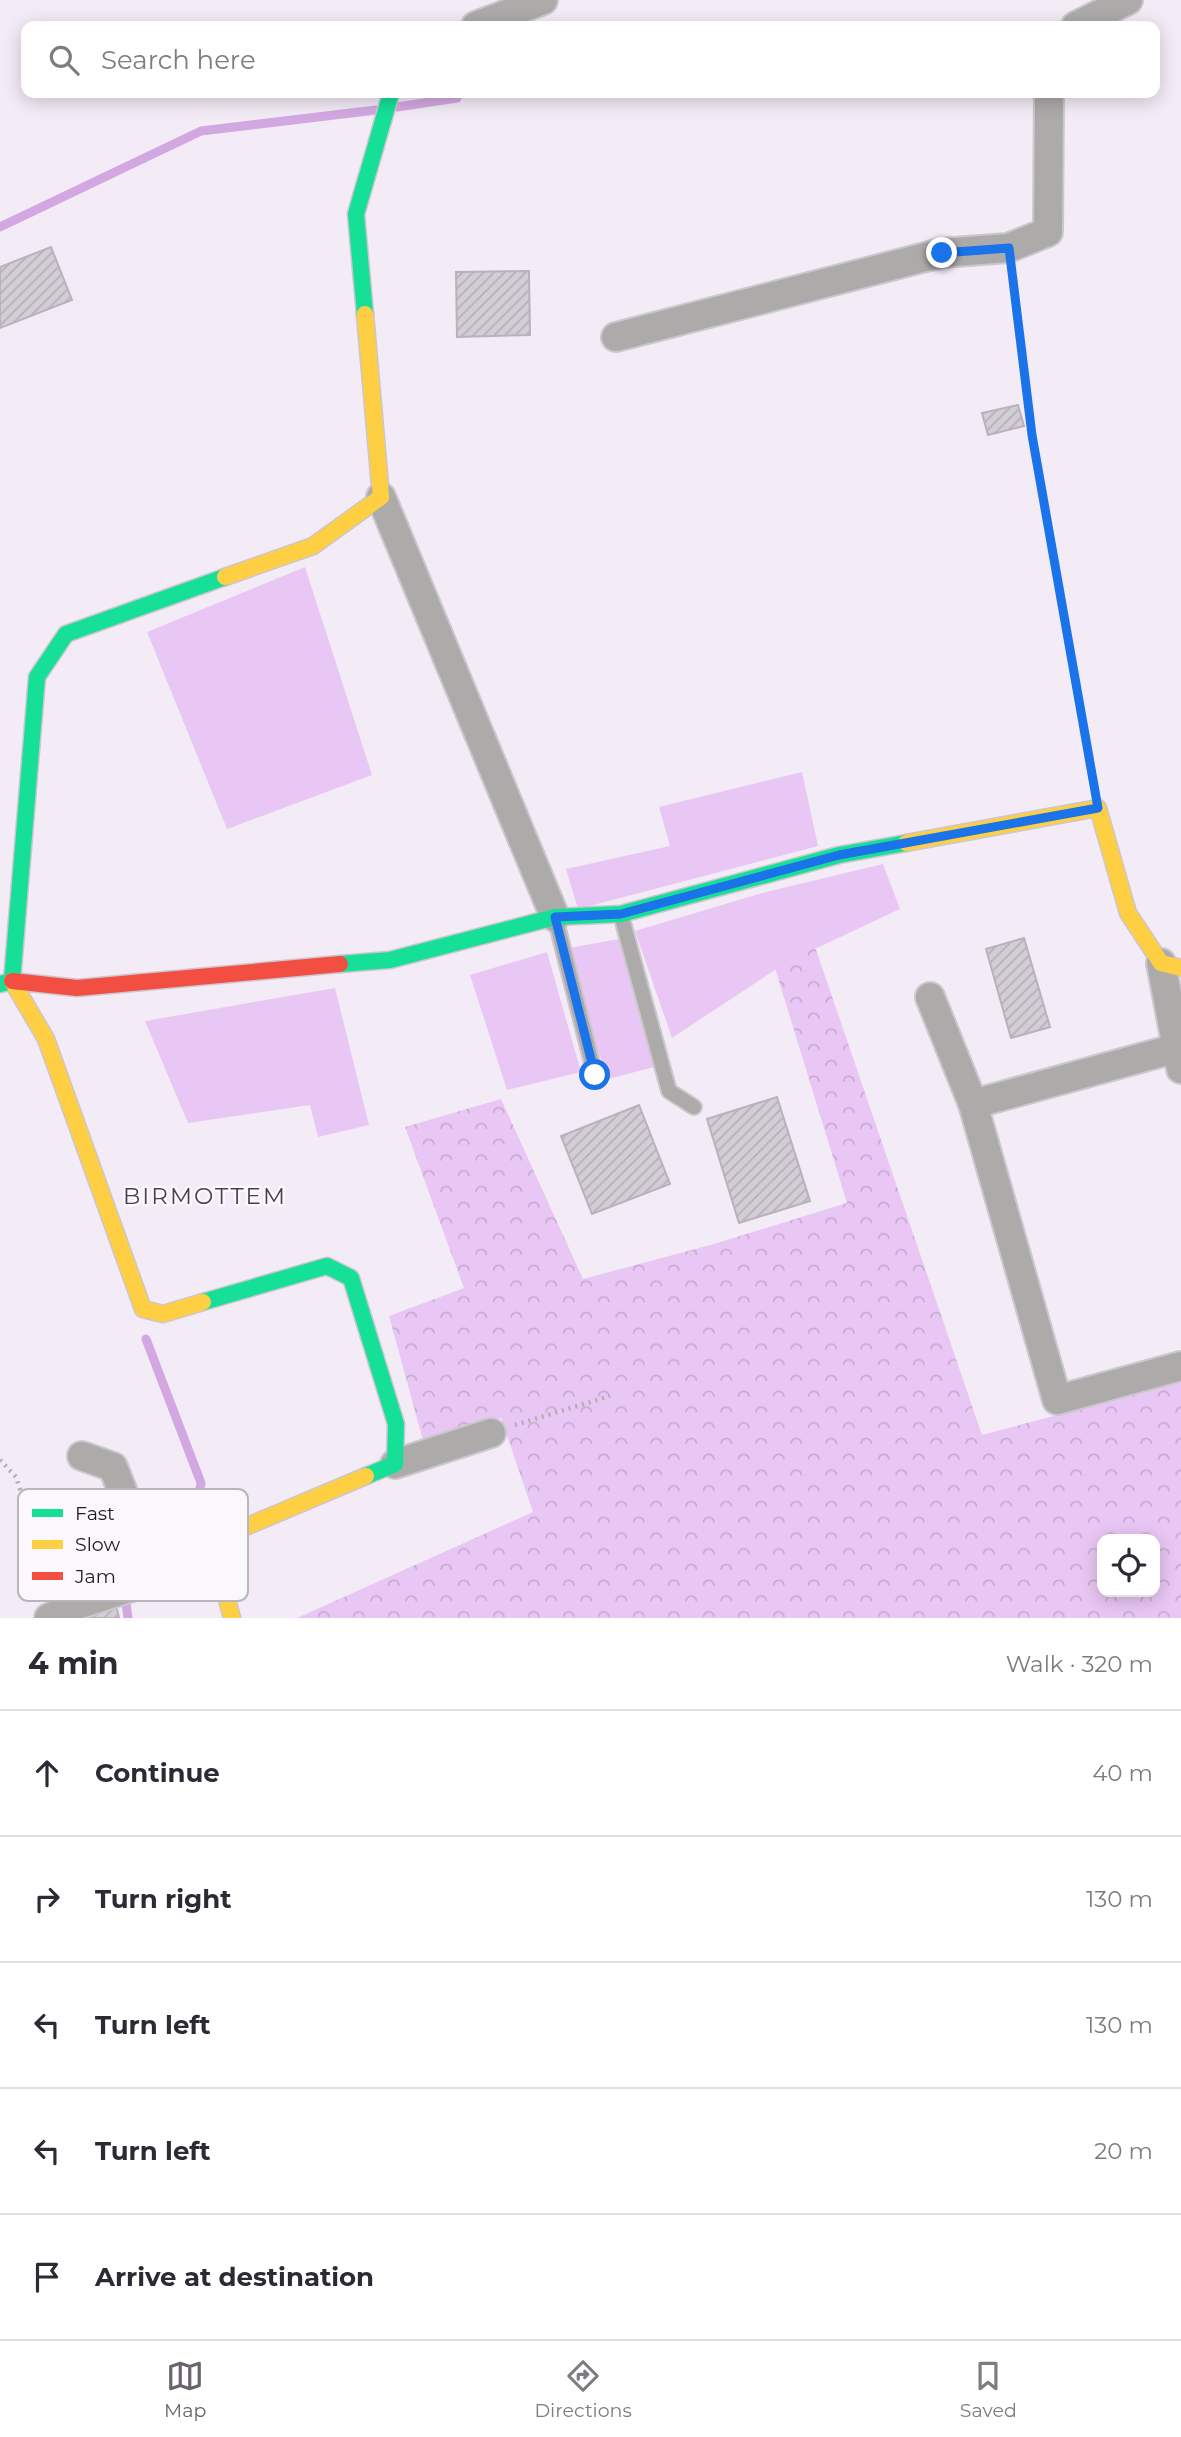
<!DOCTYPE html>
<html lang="en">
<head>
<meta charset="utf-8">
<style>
  :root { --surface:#fff; --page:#f2f2f3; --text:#2b2b33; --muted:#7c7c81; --line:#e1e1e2; --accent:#6a636c }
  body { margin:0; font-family:Montserrat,sans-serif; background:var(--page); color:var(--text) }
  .controls { position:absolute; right:21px; bottom:21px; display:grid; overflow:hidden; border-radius:14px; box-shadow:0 4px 18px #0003 }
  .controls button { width:63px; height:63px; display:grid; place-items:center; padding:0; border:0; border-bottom:2px solid var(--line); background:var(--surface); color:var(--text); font:35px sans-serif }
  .stop { position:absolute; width:21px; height:21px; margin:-16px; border:5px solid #1a73e8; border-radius:50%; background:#fff }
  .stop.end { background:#1a73e8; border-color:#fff; box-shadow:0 2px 7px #0008 }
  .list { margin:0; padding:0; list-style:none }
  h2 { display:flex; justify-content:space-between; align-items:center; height:91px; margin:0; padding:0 28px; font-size:30px }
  h2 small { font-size:23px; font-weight:400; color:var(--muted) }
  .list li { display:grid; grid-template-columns:46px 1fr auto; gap:21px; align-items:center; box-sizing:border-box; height:126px; padding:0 28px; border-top:2px solid var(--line) }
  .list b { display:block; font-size:26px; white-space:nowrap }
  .list em { font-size:23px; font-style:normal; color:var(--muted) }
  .icon { flex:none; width:38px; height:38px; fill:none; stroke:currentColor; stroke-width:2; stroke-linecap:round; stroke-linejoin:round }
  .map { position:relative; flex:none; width:1181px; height:1618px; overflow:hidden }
  .search { position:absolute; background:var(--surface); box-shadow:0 4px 18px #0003; left:21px; right:21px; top:21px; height:77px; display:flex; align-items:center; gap:18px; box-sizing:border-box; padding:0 24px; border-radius:14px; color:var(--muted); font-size:26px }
  .sheet { height:721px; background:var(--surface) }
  nav { display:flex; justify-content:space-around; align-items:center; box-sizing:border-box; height:98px; border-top:2px solid var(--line); background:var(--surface); font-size:19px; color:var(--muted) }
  nav a { display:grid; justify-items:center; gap:4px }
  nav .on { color:var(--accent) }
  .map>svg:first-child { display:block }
  .green { fill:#e9c7f4 }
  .forest { fill:url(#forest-crowns); fill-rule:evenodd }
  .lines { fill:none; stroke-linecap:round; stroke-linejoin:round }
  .stream { stroke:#d3a8e2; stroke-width:9 }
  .building { fill:url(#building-hatch); stroke:#b9b2bb; stroke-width:2 }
  .lane-casing { stroke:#ccc6cf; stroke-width:18 }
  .street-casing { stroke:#ccc6cf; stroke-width:32 }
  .fast-casing { stroke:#ccc6cf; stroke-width:19 }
  .slow-casing { stroke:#ccc6cf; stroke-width:19 }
  .jam-casing { stroke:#ccc6cf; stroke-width:19 }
  .path { stroke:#b0acaf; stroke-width:4.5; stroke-dasharray:2 5; stroke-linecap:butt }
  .lane { stroke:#adaaaa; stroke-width:14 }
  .street { stroke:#adaaaa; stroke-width:28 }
  .fast { stroke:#16e098; stroke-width:16 }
  .slow { stroke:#ffcf43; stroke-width:16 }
  .jam { stroke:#f24e42; stroke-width:16 }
  .route { stroke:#1a73e8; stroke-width:9 }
  .labels { text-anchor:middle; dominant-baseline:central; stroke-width:5; stroke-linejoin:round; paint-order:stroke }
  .neighbourhood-label { font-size:23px; letter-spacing:2px; fill:#4b3e50; stroke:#fbf8fd }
  .key { fill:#fbf8fd; stroke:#b9b5bb; stroke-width:2 }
  .key-label { font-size:19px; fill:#201a22 }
</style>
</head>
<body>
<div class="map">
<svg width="1181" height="1618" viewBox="0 0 1181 1618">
  <defs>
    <pattern id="forest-crowns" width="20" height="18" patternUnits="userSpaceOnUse" patternTransform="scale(1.75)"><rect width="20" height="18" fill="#e9c7f4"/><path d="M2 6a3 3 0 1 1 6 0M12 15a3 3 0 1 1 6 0" fill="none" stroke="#c8aad1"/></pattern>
    <pattern id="building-hatch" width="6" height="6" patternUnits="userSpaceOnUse" patternTransform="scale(1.75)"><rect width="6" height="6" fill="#d3cdd5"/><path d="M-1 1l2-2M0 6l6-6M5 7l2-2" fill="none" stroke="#b5afb7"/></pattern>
  </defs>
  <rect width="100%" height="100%" fill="#f3ebf6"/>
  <!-- green -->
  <g class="green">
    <path d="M305,567L372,775L227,829L147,632Z"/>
    <path d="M802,772L818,846L578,909L566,869L670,846L659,807Z"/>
    <path d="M883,864L900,909L787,962L672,1038L635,931L762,893Z"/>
    <path d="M619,939L654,1067L608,1079L563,949Z"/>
    <path d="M547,952L581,1072L507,1090L470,975Z"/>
    <path d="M335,988L369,1125L318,1137L310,1105L188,1123L145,1021Z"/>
  </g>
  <!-- forest -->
  <path class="forest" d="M811,935L982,1435L1181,1382V1618H297L533,1512L501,1418L424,1444L389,1316L464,1288L405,1127L501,1099L583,1279L714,1244L847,1203L774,965ZM1102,1539H1155V1592H1102Z"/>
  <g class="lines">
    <!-- stream -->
    <g class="stream">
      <path d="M397,107L457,98"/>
      <path d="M0,227L201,131L376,110"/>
      <path d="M128,1618L122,1574L190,1543L201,1483L146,1339"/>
    </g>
  </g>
  <!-- building -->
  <g class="building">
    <path d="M51,247L72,300L0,328V267Z"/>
    <path d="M529,271L530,335L457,337L456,272Z"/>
    <path d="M1018,405L1024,426L988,435L982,413Z"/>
    <path d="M1024,938L1050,1027L1011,1038L986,949Z"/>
    <path d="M777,1097L810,1201L739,1223L707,1119Z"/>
    <path d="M639,1105L670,1184L592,1214L561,1136Z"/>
    <path d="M116,1604L119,1618H74Z"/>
  </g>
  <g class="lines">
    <!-- lane casing -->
    <g class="lane-casing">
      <g id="lane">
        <path d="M621,915L669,1091L694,1107"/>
        <path d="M555,917L595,1075"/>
      </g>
    </g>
    <!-- street casing -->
    <g class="street-casing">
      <g id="street">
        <path d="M476,26L543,0"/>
        <path d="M1076,26L1128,0"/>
        <path d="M616,337L941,253L1008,248L1048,232L1049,93"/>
        <path d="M381,497L555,917"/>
        <path d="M1161,963L1181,1069"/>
        <path d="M930,997L973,1104L1057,1400L1181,1366"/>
        <path d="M973,1104L1177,1048"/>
        <path d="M82,1456L113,1467L157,1579"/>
        <path d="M395,1464L491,1433"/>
        <path d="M49,1618L77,1605L216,1559"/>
      </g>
    </g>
    <!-- fast casing -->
    <g class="fast-casing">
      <g id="fast">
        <path d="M365,314L356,214L391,93"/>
        <path d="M340,964L390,960L555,917L621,914L839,855L906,843"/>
        <path d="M0,984L12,981L37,677L66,634L225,577"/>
        <path d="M203,1302L327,1266L351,1278L396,1424L395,1464L366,1476"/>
      </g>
    </g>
    <!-- slow casing -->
    <g class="slow-casing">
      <g id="slow">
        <path d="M225,577L313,546L381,497L365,314"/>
        <path d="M906,843L1098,808L1128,913L1161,963L1181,968"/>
        <path d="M12,981L46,1039L143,1309L163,1314L203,1302"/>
        <path d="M232,1618L216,1559L231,1533L366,1476"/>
      </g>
    </g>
    <!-- jam casing -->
    <g class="jam-casing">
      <path id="jam" d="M12,981L77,988L340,964"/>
    </g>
    <!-- path -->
    <g class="path">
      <path d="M1012,274L1032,435L1092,776"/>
      <path d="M515,1425L610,1396"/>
      <path d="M0,1460L16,1477L36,1538L55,1587"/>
    </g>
    <!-- lane -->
    <use href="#lane" class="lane"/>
    <!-- street -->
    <use href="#street" class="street"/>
    <!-- fast -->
    <use href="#fast" class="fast"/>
    <!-- slow -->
    <use href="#slow" class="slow"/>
    <!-- jam -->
    <use href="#jam" class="jam"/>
  </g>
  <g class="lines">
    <!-- route -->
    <path class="route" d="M595,1075L555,917L621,914L839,855L1098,808L1032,435L1009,248L942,253"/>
  </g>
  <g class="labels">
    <!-- neighbourhood labels -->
    <g class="neighbourhood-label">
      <text x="205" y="1196">BIRMOTTEM</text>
    </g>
  </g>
  <!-- legend -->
  <rect x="18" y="1489" width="230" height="112" rx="10" class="key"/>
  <rect x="32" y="1509" width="31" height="8" fill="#16e098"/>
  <rect x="32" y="1540" width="31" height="9" fill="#ffcf43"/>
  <rect x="32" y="1572" width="31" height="8" fill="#f24e42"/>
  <g class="key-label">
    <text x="75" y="1520">Fast</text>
    <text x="75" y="1551">Slow</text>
    <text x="75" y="1583">Jam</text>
  </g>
</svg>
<div class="controls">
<button><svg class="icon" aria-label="locate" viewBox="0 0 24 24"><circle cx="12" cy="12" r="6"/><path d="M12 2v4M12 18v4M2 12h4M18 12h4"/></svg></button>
</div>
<div class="stop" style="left:595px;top:1075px"></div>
<div class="stop end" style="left:942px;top:253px"></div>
<div class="search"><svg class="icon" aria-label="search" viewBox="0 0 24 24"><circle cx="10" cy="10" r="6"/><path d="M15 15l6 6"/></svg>Search here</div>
</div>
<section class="sheet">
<h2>4 min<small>Walk · 320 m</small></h2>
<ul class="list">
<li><svg class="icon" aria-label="ahead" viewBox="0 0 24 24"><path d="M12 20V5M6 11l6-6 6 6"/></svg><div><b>Continue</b></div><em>40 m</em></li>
<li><svg class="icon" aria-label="right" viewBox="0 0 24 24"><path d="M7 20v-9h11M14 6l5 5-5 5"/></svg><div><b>Turn right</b></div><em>130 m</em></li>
<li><svg class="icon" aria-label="left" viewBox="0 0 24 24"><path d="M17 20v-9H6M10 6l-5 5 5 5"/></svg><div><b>Turn left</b></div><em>130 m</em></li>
<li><svg class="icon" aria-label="left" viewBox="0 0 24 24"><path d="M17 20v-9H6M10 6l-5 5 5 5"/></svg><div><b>Turn left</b></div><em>20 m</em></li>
<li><svg class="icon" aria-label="arrive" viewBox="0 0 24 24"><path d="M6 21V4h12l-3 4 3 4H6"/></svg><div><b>Arrive at destination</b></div></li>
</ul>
</section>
<nav>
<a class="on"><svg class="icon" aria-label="map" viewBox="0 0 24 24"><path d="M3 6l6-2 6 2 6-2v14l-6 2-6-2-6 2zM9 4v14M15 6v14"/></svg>Map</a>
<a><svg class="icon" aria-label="directions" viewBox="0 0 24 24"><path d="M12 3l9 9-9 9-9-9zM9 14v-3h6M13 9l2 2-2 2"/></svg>Directions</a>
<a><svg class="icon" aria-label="saved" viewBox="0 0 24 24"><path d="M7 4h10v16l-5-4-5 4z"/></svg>Saved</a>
</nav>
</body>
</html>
